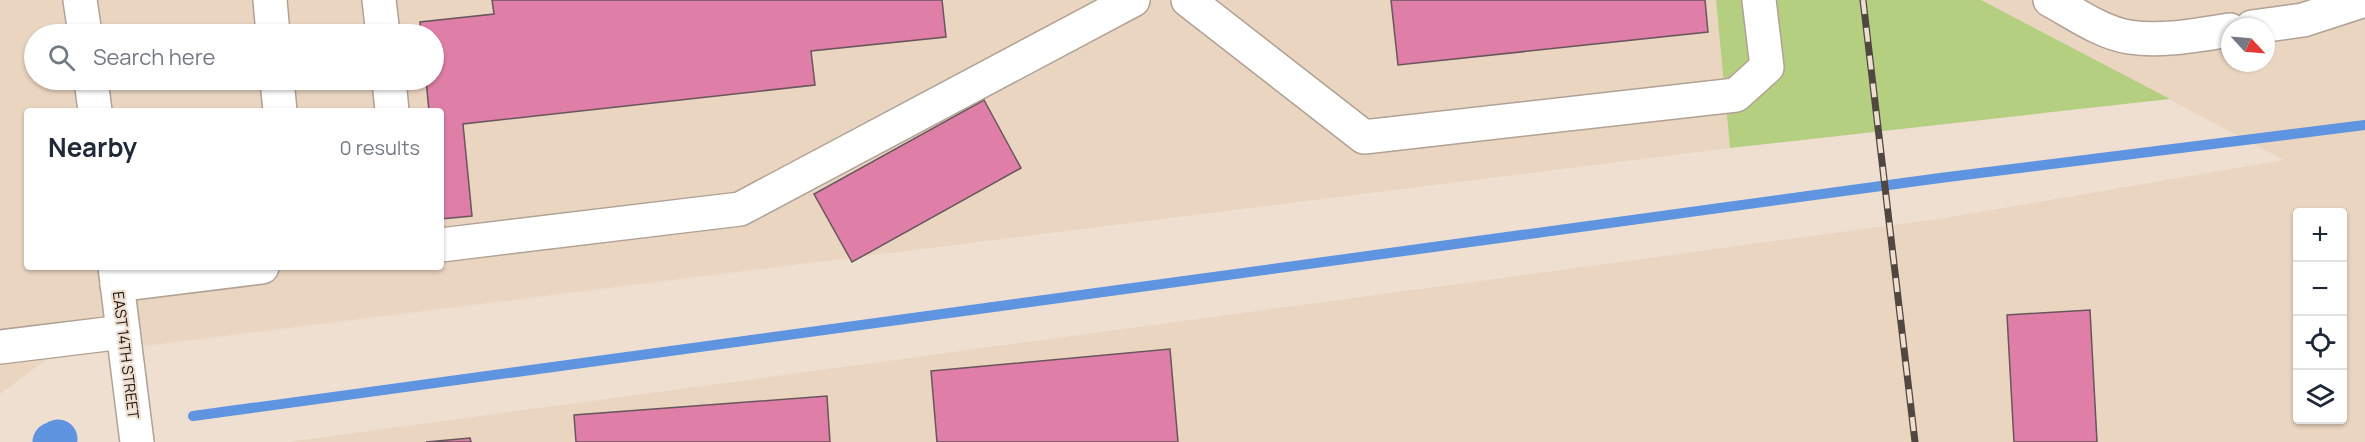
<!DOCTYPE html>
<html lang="en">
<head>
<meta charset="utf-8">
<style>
  :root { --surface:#fff; --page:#f2f2f3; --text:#1f2937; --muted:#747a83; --line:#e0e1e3 }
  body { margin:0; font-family:Manrope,sans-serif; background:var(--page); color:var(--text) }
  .controls { position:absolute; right:18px; bottom:18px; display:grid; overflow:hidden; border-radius:6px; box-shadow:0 2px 4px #0004 }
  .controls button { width:54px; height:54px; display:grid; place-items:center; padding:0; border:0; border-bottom:2px solid var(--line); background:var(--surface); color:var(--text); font:30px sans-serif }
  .compass { position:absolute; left:2221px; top:18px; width:54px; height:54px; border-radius:50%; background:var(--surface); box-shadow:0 2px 4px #0004; rotate:116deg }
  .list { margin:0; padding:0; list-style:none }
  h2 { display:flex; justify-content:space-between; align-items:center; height:78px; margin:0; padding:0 24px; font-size:26px }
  h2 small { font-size:20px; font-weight:400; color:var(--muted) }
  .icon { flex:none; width:33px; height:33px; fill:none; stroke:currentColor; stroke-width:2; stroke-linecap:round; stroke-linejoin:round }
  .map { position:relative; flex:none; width:2365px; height:442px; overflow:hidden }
  .search { position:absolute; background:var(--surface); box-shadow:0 2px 4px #0004; left:24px; top:24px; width:420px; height:66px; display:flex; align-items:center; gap:15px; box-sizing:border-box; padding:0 21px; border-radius:33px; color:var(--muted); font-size:22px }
  .panel { position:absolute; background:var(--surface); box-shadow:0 2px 4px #0004; left:24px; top:108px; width:420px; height:162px; border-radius:6px }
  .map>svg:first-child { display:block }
  .built { fill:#ead5c1; fill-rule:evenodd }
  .green { fill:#b4cf80 }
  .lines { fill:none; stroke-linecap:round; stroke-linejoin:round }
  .stream { stroke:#5e94e0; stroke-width:10 }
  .canal { stroke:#5e94e0; stroke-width:39 }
  .building { fill:#df7fa7; stroke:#68565c; stroke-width:1.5 }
  .minor-casing { stroke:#b0a295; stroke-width:36 }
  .minor { stroke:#fff; stroke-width:33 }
  .rail-casing { stroke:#504740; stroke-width:7 }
  .rail { stroke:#eedfd1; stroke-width:4.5; stroke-dasharray:14; stroke-linecap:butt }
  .labels { text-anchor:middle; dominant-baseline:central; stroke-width:4.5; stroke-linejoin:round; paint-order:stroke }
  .street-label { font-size:15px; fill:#1b1510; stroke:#eedfd1 }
</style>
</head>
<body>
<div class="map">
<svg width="2365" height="442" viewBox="0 0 2365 442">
  <rect width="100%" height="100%" fill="#eedfd1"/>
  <!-- built -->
  <g class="built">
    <path d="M0,0H1716L1730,148L48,358L0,394ZM34,34H434V80H34ZM27,111H441V267H27Z"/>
    <path d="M1981,0H2365V442H288L1938,219L2284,160ZM2230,27H2266V63H2230ZM2298,213H2342V420H2298Z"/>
  </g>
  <!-- green -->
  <path class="green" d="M1716,0H1981L2170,99L1730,148Z"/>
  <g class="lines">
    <!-- stream -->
    <path class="stream" d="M193,416L1940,178L2365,125"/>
    <!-- canal -->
    <path class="canal" d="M52,442L58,439"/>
  </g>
  <!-- building -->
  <g class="building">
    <path d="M492,0H942L946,37L811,51L815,85L463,124L472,216L441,219V111H429L426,80H434V34H421L420,22L494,14Z"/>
    <path d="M1391,0H1705L1708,32L1398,65Z"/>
    <path d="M984,100L1021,168L852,262L814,194Z"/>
    <path d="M2090,310L2097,442H2014L2007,315Z"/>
    <path d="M1170,349L1178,442H937L931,371Z"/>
    <path d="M827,396L830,442H576L574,415Z"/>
    <path d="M470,438L471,442H426Z"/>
  </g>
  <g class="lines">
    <!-- minor casing -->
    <g class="minor-casing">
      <g id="minor">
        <path d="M80,0L85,34"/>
        <path d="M270,0L273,34"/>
        <path d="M379,0L383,34"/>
        <path d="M1188,0L1364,137L1736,95L1767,67L1759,0"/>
        <path d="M2050,0C2074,13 2102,33 2129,37C2162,42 2197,35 2230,30"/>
        <path d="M2252,27L2303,20L2365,0"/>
        <path d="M91,80L95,111"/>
        <path d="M277,80L280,111"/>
        <path d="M389,80L392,111"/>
        <path d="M441,245L740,209L1133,0"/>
        <path d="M115,267L137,442"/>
        <path d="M117,285L262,267"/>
        <path d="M0,347L123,332"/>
      </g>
    </g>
    <!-- minor -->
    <use href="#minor" class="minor"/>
    <!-- rail casing -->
    <g class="rail-casing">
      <path id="rail" d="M1863,0L1915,442"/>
    </g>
    <!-- rail -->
    <use href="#rail" class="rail"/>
  </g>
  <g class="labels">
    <!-- street labels -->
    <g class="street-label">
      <text transform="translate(126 355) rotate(83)">EAST 14TH STREET</text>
    </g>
  </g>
</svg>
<div class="controls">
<button>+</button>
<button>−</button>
<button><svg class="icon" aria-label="locate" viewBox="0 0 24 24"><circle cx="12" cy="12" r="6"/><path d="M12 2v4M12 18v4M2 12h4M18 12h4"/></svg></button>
<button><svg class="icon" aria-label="layers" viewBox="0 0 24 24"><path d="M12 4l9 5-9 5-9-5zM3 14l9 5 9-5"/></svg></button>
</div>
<svg class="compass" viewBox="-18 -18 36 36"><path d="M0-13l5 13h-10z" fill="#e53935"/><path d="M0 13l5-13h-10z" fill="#747a83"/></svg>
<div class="search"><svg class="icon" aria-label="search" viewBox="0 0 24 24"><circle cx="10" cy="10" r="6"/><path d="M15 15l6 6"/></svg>Search here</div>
<section class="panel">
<h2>Nearby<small>0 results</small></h2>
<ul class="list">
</ul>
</section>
</div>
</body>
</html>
